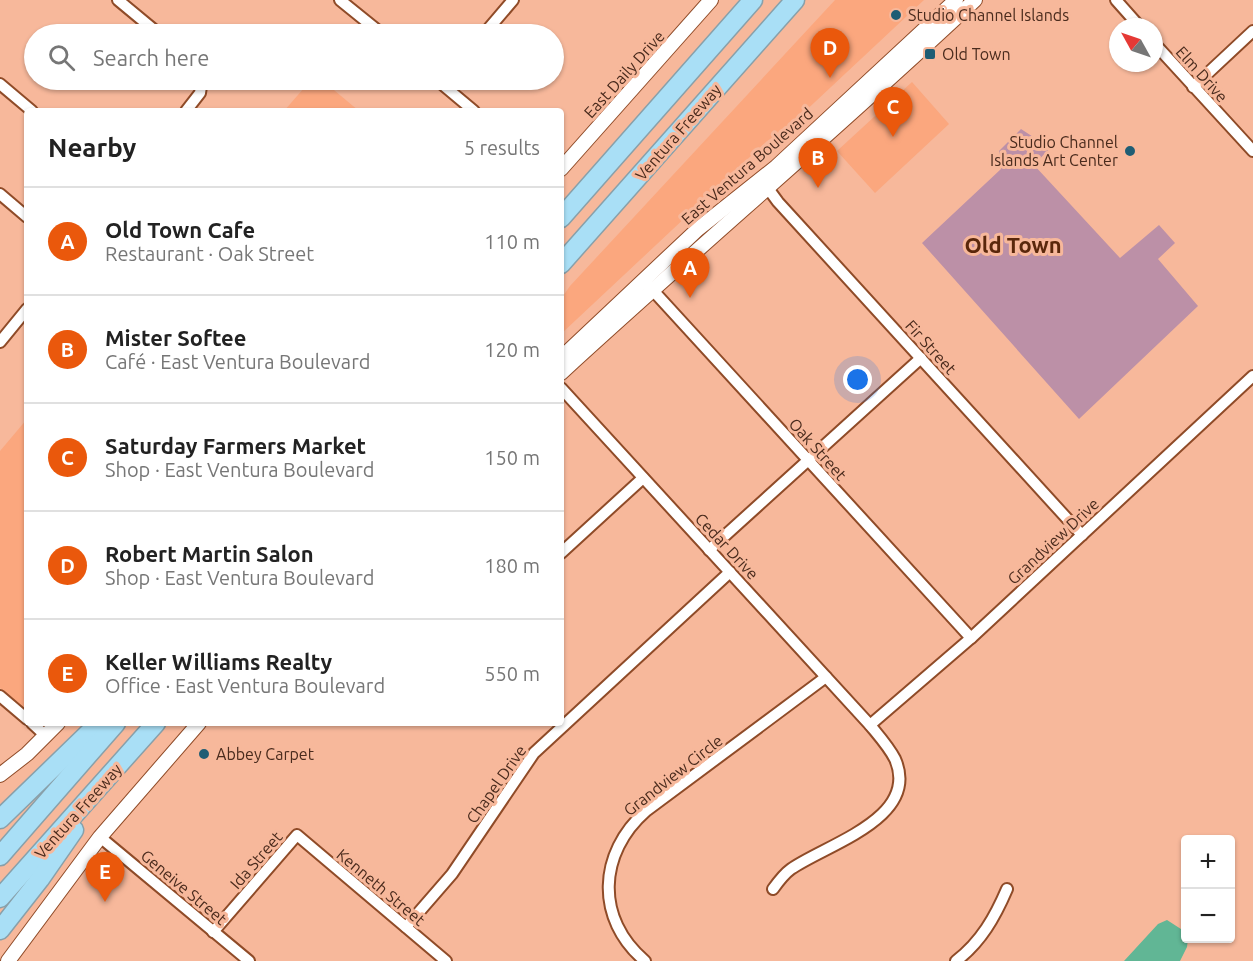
<!DOCTYPE html>
<html lang="en">
<head>
<meta charset="utf-8">
<style>
  :root { --surface:#fff; --page:#f6f6f6; --text:#222; --muted:#767676; --line:#e0e0e0; --accent:#ea580c }
  body { margin:0; font-family:Ubuntu,sans-serif; background:var(--page); color:var(--text) }
  .controls { position:absolute; right:18px; bottom:18px; display:grid; overflow:hidden; border-radius:6px; box-shadow:0 2px 4px #0004 }
  .controls button { width:54px; height:54px; display:grid; place-items:center; padding:0; border:0; border-bottom:2px solid var(--line); background:var(--surface); color:var(--text); font:30px sans-serif }
  .compass { position:absolute; left:1109px; top:18px; width:54px; height:54px; border-radius:50%; background:var(--surface); box-shadow:0 2px 4px #0004; rotate:310deg }
  .you { position:absolute; left:858px; top:380px; width:21px; height:21px; margin:-15px; border:4px solid #fff; border-radius:50%; background:#1a73e8; box-shadow:0 0 0 9px #1a73e833 }
  .badge { display:grid; place-items:center; width:39px; height:39px; border-radius:50%; background:var(--accent); color:#fff; font-size:20px; font-weight:700 }
  .pin { position:absolute; translate:-50% -50px; filter:drop-shadow(0 2px 3px #0008) }
  .pin::after { content:''; position:absolute; top:32px; width:21px; height:18px; background:inherit; clip-path:polygon(0 0,100% 0,50% 100%) }
  .list { margin:0; padding:0; list-style:none }
  h2 { display:flex; justify-content:space-between; align-items:center; height:78px; margin:0; padding:0 24px; font-size:26px }
  h2 small { font-size:20px; font-weight:400; color:var(--muted) }
  .list li { display:grid; grid-template-columns:39px 1fr auto; gap:18px; align-items:center; box-sizing:border-box; height:108px; padding:0 24px; border-top:2px solid var(--line) }
  .list b { display:block; font-size:22px; white-space:nowrap }
  .list p { margin:0; font-size:20px; white-space:nowrap; color:var(--muted) }
  .list em { font-size:20px; font-style:normal; color:var(--muted) }
  .icon { flex:none; width:33px; height:33px; fill:none; stroke:currentColor; stroke-width:2; stroke-linecap:round; stroke-linejoin:round }
  .map { position:relative; flex:none; width:1253px; height:961px; overflow:hidden }
  .search { position:absolute; background:var(--surface); box-shadow:0 2px 4px #0004; left:24px; top:24px; width:540px; height:66px; display:flex; align-items:center; gap:15px; box-sizing:border-box; padding:0 21px; border-radius:33px; color:var(--muted); font-size:22px }
  .panel { position:absolute; background:var(--surface); box-shadow:0 2px 4px #0004; left:24px; top:108px; width:540px; height:618px; border-radius:6px }
  .map>svg:first-child { display:block }
  .built { fill:#fba77e }
  .green { fill:#bc90a7 }
  .water { fill:#61b695 }
  .lines { fill:none; stroke-linecap:round; stroke-linejoin:round }
  .minor-casing { stroke:#8f4b28; stroke-width:14 }
  .secondary-casing { stroke:#8f4b28; stroke-width:16 }
  .motorway-casing { stroke:#88a0aa; stroke-width:21 }
  .minor { stroke:#fff; stroke-width:10 }
  .secondary { stroke:#fff; stroke-width:14 }
  .motorway { stroke:#a9dff6; stroke-width:18 }
  .poi-dot { fill:#1f5d74; stroke:#f7b89b; stroke-width:2 }
  .labels { text-anchor:middle; dominant-baseline:central; stroke-width:6; stroke-linejoin:round; paint-order:stroke }
  .poi-label { font-size:16px; fill:#4a2b1d; stroke:#f7b89b; text-anchor:start }
  .street-label { font-size:16px; fill:#4a2b1d; stroke:#f7b89b }
  .district-label { font-size:22px; font-weight:bold; fill:#59270b; stroke:#f7b89b }
</style>
</head>
<body>
<div class="map">
<svg width="1253" height="961" viewBox="0 0 1253 961">
  <rect width="100%" height="100%" fill="#f7b89b"/>
  <!-- built -->
  <g class="built">
    <path d="M835,0H924L784,131L767,141L561,334V299L570,286Z"/>
    <path d="M311,80H322L359,111H284Z"/>
    <path d="M912,82L949,124L875,193L837,151Z"/>
    <path d="M27,419V711L0,688V451Z"/>
  </g>
  <!-- green -->
  <path class="green" d="M1021,129L1050,148L1034,165L1120,258L1159,225L1175,243L1158,259L1198,306L1079,419L922,243L1001,169L999,151Z"/>
  <!-- water -->
  <path class="water" d="M1167,920L1184,931L1186,938L1188,939L1187,947L1180,961H1124L1158,924Z"/>
  <g class="lines">
    <!-- minor casing -->
    <g class="minor-casing">
      <g id="minor">
        <path d="M118,0L159,34"/>
        <path d="M340,0L382,34"/>
        <path d="M1116,0L1140,27"/>
        <path d="M484,34L513,0"/>
        <path d="M1154,43L1253,151"/>
        <path d="M437,80L474,111"/>
        <path d="M0,84L32,111"/>
        <path d="M1193,87L1253,31"/>
        <path d="M186,111L200,93L202,80"/>
        <path d="M764,183L778,202L1082,535"/>
        <path d="M0,194L27,217"/>
        <path d="M648,285L971,638"/>
        <path d="M0,342L27,309"/>
        <path d="M561,388L870,725C879,736 889,747 895,759C921,818 827,844 791,869C784,874 778,882 773,889"/>
        <path d="M709,550L921,358"/>
        <path d="M561,553L643,478"/>
        <path d="M0,696L27,719"/>
        <path d="M32,723L46,736"/>
        <path d="M870,725L971,638L1253,376"/>
        <path d="M100,837L249,961"/>
        <path d="M406,927L452,874L534,753L730,572"/>
        <path d="M213,932L297,835L446,961"/>
        <path d="M645,961C595,919 598,853 646,811L826,677"/>
        <path d="M956,961C981,942 995,917 1007,889"/>
      </g>
    </g>
    <!-- secondary casing -->
    <g class="secondary-casing">
      <g id="secondary">
        <path d="M561,169L711,0"/>
        <path d="M561,358L698,229L776,167L956,0"/>
        <path d="M561,373C698,247 840,127 975,0"/>
        <path d="M0,775L27,754L58,723"/>
        <path d="M8,961L100,837L199,723"/>
      </g>
    </g>
    <!-- motorway casing -->
    <g class="motorway-casing">
      <g id="motorway">
        <path d="M561,218L753,0"/>
        <path d="M561,264L795,0"/>
        <path d="M0,819L99,723"/>
        <path d="M0,856L116,723"/>
        <path d="M0,898L156,723"/>
        <path d="M0,930L40,879L74,830"/>
      </g>
    </g>
    <!-- minor -->
    <use href="#minor" class="minor"/>
    <!-- secondary -->
    <use href="#secondary" class="secondary"/>
    <!-- motorway -->
    <use href="#motorway" class="motorway"/>
  </g>
  <!-- markers -->
  <g class="poi-dot">
    <circle cx="896" cy="15" r="6"/>
    <rect x="924" y="48" width="12" height="12" rx="3"/>
    <circle cx="1130" cy="151" r="6"/>
    <circle cx="204" cy="754" r="6"/>
  </g>
  <g class="labels">
    <!-- poi labels -->
    <g class="poi-label">
      <text x="908" y="15">Studio Channel Islands</text>
      <text x="942" y="54">Old Town</text>
      <text x="1118" y="142" text-anchor="end">Studio Channel<tspan x="1118" dy="18">Islands Art Center</tspan></text>
      <text x="216" y="754">Abbey Carpet</text>
    </g>
    <!-- street labels -->
    <g class="street-label">
      <text transform="translate(624 74) rotate(-48)">East Daily Drive</text>
      <text transform="translate(1202 74) rotate(48)">Elm Drive</text>
      <text transform="translate(678 132) rotate(-49)">Ventura Freeway</text>
      <text transform="translate(747 166) rotate(-41)">East Ventura Boulevard</text>
      <text transform="translate(931 347) rotate(48)">Fir Street</text>
      <text transform="translate(818 449) rotate(48)">Oak Street</text>
      <text transform="translate(1053 541) rotate(-43)">Grandview Drive</text>
      <text transform="translate(727 546) rotate(47)">Cedar Drive</text>
      <text transform="translate(673 775) rotate(-38)">Grandview Circle</text>
      <text transform="translate(496 784) rotate(-55)">Chapel Drive</text>
      <text transform="translate(78 811) rotate(-48)">Ventura Freeway</text>
      <text transform="translate(256 860) rotate(-49)">Ida Street</text>
      <text transform="translate(184 887) rotate(40)">Geneive Street</text>
      <text transform="translate(381 887) rotate(40)">Kenneth Street</text>
    </g>
    <!-- district labels -->
    <g class="district-label">
      <text x="1013" y="244">Old Town</text>
    </g>
  </g>
</svg>
<div class="controls">
<button>+</button>
<button>−</button>
</div>
<svg class="compass" viewBox="-18 -18 36 36"><path d="M0-13l5 13h-10z" fill="#e53935"/><path d="M0 13l5-13h-10z" fill="#767676"/></svg>
<div class="you"></div>
<div class="pin badge" style="left:690px;top:298px">A</div>
<div class="pin badge" style="left:818px;top:188px">B</div>
<div class="pin badge" style="left:893px;top:137px">C</div>
<div class="pin badge" style="left:830px;top:78px">D</div>
<div class="pin badge" style="left:105px;top:902px">E</div>
<div class="search"><svg class="icon" aria-label="search" viewBox="0 0 24 24"><circle cx="10" cy="10" r="6"/><path d="M15 15l6 6"/></svg>Search here</div>
<section class="panel">
<h2>Nearby<small>5 results</small></h2>
<ul class="list">
<li><span class="badge">A</span><div><b>Old Town Cafe</b><p>Restaurant · Oak Street</p></div><em>110 m</em></li>
<li><span class="badge">B</span><div><b>Mister Softee</b><p>Café · East Ventura Boulevard</p></div><em>120 m</em></li>
<li><span class="badge">C</span><div><b>Saturday Farmers Market</b><p>Shop · East Ventura Boulevard</p></div><em>150 m</em></li>
<li><span class="badge">D</span><div><b>Robert Martin Salon</b><p>Shop · East Ventura Boulevard</p></div><em>180 m</em></li>
<li><span class="badge">E</span><div><b>Keller Williams Realty</b><p>Office · East Ventura Boulevard</p></div><em>550 m</em></li>
</ul>
</section>
</div>
</body>
</html>
